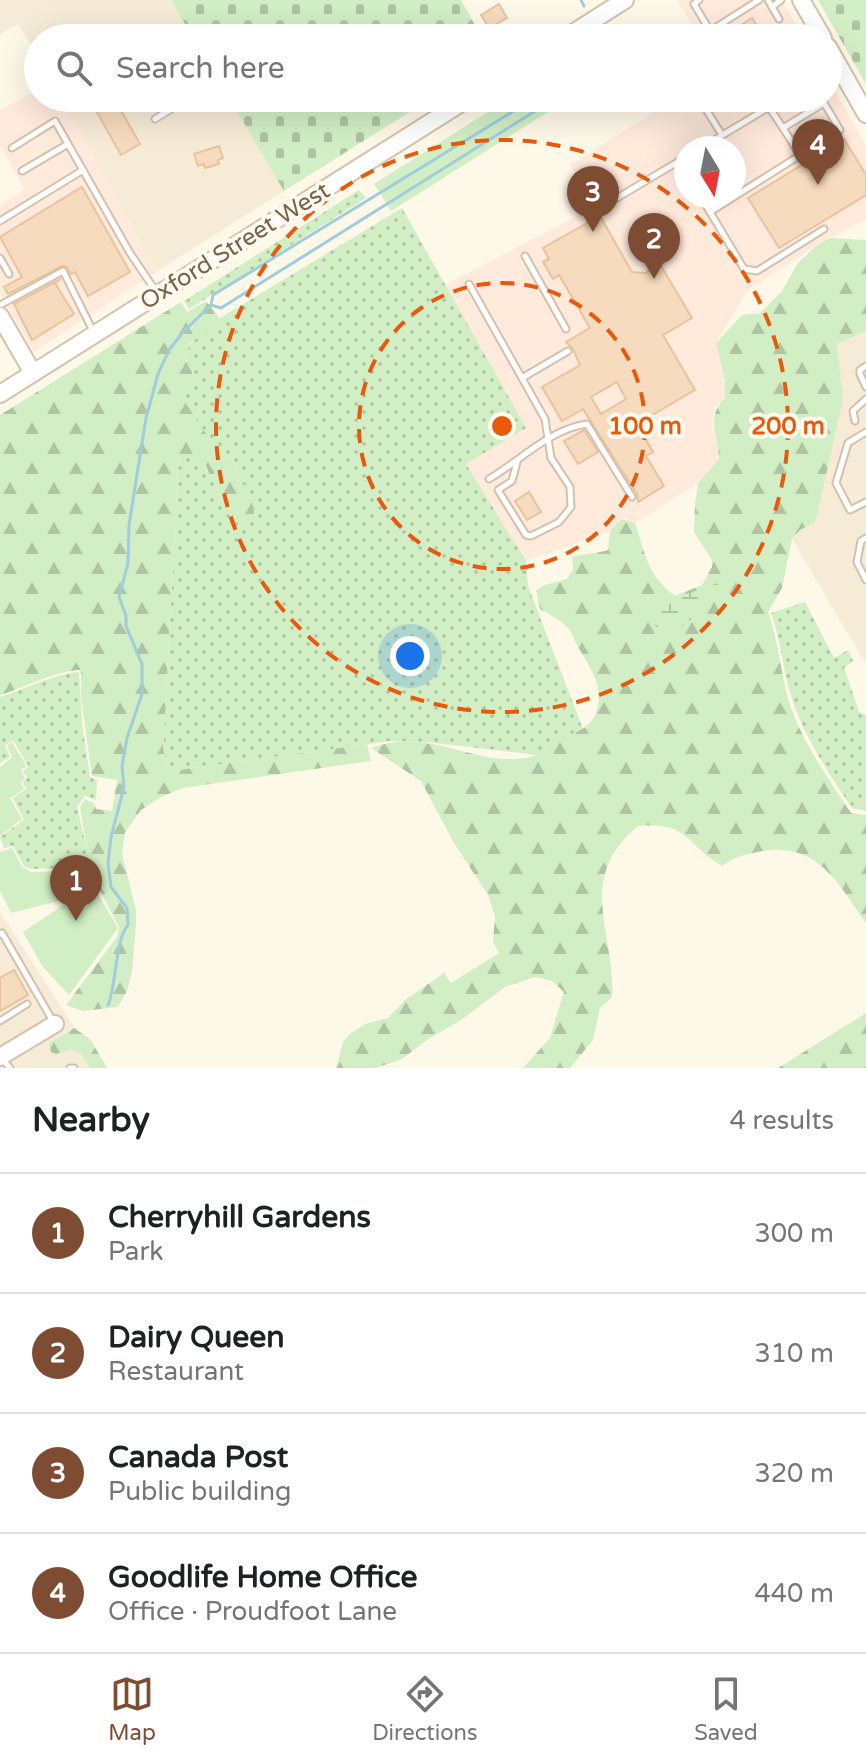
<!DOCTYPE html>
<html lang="en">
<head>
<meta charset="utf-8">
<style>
  :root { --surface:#fff; --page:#f2f2f2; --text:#202124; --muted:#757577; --line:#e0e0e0; --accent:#7e4c33 }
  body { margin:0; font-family:"Varela Round",sans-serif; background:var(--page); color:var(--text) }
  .compass { position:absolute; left:674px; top:136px; width:72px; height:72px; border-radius:50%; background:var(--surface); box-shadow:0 8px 32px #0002; rotate:170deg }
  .you { position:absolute; left:410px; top:656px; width:28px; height:28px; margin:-20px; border:6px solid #fff; border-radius:50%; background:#1a73e8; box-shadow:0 0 0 12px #1a73e833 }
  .badge { display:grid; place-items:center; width:52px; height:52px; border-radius:50%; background:var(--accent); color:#fff; font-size:26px; font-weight:700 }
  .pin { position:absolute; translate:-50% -66px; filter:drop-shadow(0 2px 4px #0008) }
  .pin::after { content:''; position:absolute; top:42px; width:28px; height:24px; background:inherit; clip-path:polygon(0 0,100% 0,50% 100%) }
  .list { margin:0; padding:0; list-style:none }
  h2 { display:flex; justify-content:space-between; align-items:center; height:104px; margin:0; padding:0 32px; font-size:34px }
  h2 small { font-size:26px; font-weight:400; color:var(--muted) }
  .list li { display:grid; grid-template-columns:52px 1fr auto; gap:24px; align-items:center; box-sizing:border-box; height:120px; padding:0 32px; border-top:2px solid var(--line) }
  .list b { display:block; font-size:30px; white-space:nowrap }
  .list p { margin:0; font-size:26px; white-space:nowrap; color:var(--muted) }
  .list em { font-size:26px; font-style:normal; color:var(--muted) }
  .icon { flex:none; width:44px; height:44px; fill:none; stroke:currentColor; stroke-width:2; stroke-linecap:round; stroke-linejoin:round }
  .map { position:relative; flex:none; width:866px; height:1068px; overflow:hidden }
  .search { position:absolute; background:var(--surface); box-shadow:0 8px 32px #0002; left:24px; right:24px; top:24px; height:88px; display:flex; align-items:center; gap:20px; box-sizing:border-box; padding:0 28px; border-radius:44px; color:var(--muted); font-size:30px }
  .sheet { height:584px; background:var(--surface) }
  nav { display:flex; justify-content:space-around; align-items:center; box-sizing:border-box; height:112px; border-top:2px solid var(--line); background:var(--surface); font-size:22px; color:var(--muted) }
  nav a { display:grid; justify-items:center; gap:4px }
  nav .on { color:var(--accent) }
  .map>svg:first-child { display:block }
  .residential { fill:#f6ebd6 }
  .commercial { fill:#ffeadc; fill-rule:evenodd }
  .grass { fill:url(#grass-dots) }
  .forest { fill:url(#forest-firs) }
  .wetland { fill:url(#wetland-marsh) }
  .cemetery { fill:url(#cemetery-stones) }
  .green { fill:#d1eec5 }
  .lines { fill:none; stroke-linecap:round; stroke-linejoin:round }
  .stream { stroke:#a0ccdc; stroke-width:3 }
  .building { fill:#f6dbbe; stroke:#eac39d; stroke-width:2; fill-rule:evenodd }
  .lane-casing { stroke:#d2c1ac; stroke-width:9 }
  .secondary-casing { stroke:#d5c2aa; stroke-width:20 }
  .lane { stroke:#fff; stroke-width:5 }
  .secondary { stroke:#fff; stroke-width:16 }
  .ring { fill:none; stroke:#e8590c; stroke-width:4; stroke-dasharray:14 10 }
  .labels { text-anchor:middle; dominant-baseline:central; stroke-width:8; stroke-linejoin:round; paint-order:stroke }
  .street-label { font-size:24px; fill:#7b6149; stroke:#fffbf1 }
  .centre { fill:#e8590c; stroke:#fffbf1; stroke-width:4 }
  .ring-label { font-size:24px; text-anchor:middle; font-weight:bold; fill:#e8590c; stroke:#fffbf1; stroke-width:8; stroke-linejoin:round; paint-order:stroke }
</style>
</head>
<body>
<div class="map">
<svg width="866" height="1068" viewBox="0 0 866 1068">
  <defs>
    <pattern id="grass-dots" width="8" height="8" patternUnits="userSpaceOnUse" patternTransform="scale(2)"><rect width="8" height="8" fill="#d1eec5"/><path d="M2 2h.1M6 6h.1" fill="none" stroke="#afc4a2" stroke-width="1.8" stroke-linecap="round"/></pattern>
    <pattern id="forest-firs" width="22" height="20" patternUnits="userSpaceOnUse" patternTransform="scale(2)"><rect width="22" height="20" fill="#d1eec5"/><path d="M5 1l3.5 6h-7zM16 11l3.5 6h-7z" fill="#afc4a2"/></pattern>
    <pattern id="wetland-marsh" width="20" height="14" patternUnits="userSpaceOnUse" patternTransform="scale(2)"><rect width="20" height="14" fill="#d1eec5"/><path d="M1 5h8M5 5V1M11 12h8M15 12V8" fill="none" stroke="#afc4a2"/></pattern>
    <pattern id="cemetery-stones" width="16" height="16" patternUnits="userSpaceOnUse" patternTransform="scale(2)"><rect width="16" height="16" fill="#d1eec5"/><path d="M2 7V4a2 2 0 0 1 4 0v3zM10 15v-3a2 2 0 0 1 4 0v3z" fill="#afc4a2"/></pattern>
  </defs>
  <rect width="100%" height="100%" fill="#fef8e9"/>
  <!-- residential -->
  <g class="residential">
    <path d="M0,0H171L193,38H38V56L18,24L0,34Z"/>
    <path d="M62,98H229L284,191L156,272Z"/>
    <path d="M866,331V664L792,539L800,530L814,523L817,516L843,399L837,344Z"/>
    <path d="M0,912L74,1027L49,1043L56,1054L71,1048L81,1054L90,1068H0Z"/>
  </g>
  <!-- commercial -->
  <g class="commercial">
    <path d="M677,0H782L804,38H700Z"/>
    <path d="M828,79L866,145V219L816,246L747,291L716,343L725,381V397L715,408L712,426L719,443V459L698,483L635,523L621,519L610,531L526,561L466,464L525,428L445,285L594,207L570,164L678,98H828ZM686,148H734V196H686Z"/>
    <path d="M38,90V98H62L156,272L34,352L0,294V205L25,189L0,146V110Z"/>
  </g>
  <!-- grass -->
  <g class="grass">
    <path d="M359,190L366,198L189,309L184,301Z"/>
    <path d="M402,208L526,428L466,464L526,561L528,586L583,729L537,755L426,742L390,741L172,771L167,767L163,748L179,453L202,458L207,471L239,482L233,457L222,458L178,393L192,378L193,372C173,342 205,338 220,318Z"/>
    <path d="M805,602L834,658L848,650L853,661L844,668L859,712L866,715V811L852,808C828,772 802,734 790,692C782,666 781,639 771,613Z"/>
    <path d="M79,672L82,723L90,777L97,780L96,800L85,796L77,807L88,854L89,874L64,868L31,869L24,866L13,846L4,848L0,837L24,820L13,798L26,789L23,783L27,778L23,770L29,767L13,740L5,746L10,757L0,763V697C27,689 52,674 79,672Z"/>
  </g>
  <!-- forest -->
  <g class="forest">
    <path d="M830,238L866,240V331L837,344L843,399L817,516L814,523L800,530L792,539L782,588L768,612C777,638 780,664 786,691C796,733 827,777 851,813L866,815V923C839,885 818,842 763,851C747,854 735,856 722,866C683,843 691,822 638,826C574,879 616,934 612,997L600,1008L593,1040L570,1068H523L550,1038L564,992L552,981L535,977L505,987L461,1020L427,1040L402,1059L376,1068H336L343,1042L351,1033L365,1024L388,1018L405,1000L444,973L451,983L499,953L493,942L495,916L488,895L454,843L421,781L371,748C433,725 477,771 534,756C544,753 552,745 561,740C573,733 589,729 595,715C606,689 591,669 578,647C574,640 572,631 566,626C559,619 548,614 540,609L536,590L545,585L567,579L573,570L572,557C585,553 596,554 608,550L610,531L621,519L635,523C646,556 647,574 675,596L702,585L712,567V560L694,532L695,504L698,483L719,459C719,431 704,422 725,397V381L716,343L742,315L760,313L782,291L798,263L816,246Z"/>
    <path d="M206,301L220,318L213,327L189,344L186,361L192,366L193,383L179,393L222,458L233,457L239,482L249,488L254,513L251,521L230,517L202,458L179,454L163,748L167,767L172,771L367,744L371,761L183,788L161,797L141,810L125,832L122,854L136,910V925L132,972L127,991L118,1007L83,1011L66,1005L117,937L119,927L91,873L80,807L85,799L94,803L96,809L112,811L117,780L92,776L81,698V670C53,671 27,687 0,695V415L181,302L187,312Z"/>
    <path d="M866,1013V1068H778Z"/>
    <path d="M74,1028L90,1039L107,1068H90L81,1054L71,1049L56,1054L51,1052L49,1043Z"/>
  </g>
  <!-- wetland -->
  <path class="wetland" d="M717,583L721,595C704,607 691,621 673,633L655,626V610C671,595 696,593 717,583Z"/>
  <!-- cemetery -->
  <g class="cemetery">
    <path d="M171,0H461L482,38H193Z"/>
    <path d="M818,0H866V84Z"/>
    <path d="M229,98H432L284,191Z"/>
  </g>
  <!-- green -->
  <g class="green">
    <path d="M510,98H570L391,211L374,184Z"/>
    <path d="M12,742L27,767L21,769L25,779L21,783L24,789L10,798L22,819L0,836V767L12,757L7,746Z"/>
    <path d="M12,848L22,867L31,872L64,871L88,878L118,928L69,995L43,967L23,932L75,897L11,913L0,891V852Z"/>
  </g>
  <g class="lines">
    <!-- stream -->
    <g class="stream">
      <path d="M581,0L584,6"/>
      <path d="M603,37L604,38"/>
      <path d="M211,305L221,308L556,98"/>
      <path d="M108,1005C117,983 115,939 128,925L127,908L111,887L108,863L111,837L124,787L122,766L127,738L142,694V664L126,626V616L119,597L128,563L129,525L146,418L158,374L169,350L183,332L211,305L213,295L535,98"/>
    </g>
  </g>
  <!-- building -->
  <g class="building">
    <path d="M499,4L507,18L489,28L481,15Z"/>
    <path d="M752,18L763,35L759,38H738L733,30Z"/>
    <path d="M89,98H114L140,144L121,155Z"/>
    <path d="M844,139L866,175V195L779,248L748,198Z"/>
    <path d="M219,146L223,158L218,160L219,164L205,168L204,164L198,166L194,154Z"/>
    <path d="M82,187L130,272L88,296L75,272L71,274L67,267L62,266L8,294L4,287L22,277L0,237Z"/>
    <path d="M600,216L632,272L645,273L660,264L692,318L663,335L695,390L637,424L653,452L646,456L664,486L638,502L637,494L583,409L562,421L542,387L580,365L573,349L566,342L590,328L559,275L553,279L543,262L549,259L543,248ZM617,382L626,399L601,414L591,397Z"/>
    <path d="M61,279L55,283L74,314L32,340L14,304Z"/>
    <path d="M584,430L598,452L578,464L564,441Z"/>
    <path d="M529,492L541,512L527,520L515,501Z"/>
    <path d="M14,970L28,995L0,1011V978Z"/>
  </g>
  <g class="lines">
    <!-- lane casing -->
    <g class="lane-casing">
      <g id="lane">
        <path d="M699,0L694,4L710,31L759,0"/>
        <path d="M768,0L779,19"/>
        <path d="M772,7L781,0"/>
        <path d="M828,72L838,66"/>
        <path d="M702,103L722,135"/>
        <path d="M155,119L189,98"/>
        <path d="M783,128L800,155"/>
        <path d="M12,148L55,121L130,253L155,290"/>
        <path d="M701,148L784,98"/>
        <path d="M679,161L686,172"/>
        <path d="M22,171L68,144"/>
        <path d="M700,196L710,212L840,130L824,103L783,128L769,107"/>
        <path d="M612,201L686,157"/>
        <path d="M710,212L744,269L757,271L824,229"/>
        <path d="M0,221L83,170"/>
        <path d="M525,256L566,329"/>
        <path d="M0,258L9,274"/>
        <path d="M469,284L545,419L551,458L570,487L571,507L559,522L531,536L526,535L498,490L512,481L517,462"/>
        <path d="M0,305L63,271L94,333"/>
        <path d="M866,366L860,370V374L866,387"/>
        <path d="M522,378L568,351"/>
        <path d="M855,421L853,411L866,399"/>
        <path d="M866,432L848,443L836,483L850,510L866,502"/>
        <path d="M489,479C521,460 550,429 587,424L632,497"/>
        <path d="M866,538L861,541L857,562L866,580"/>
        <path d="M0,934L2,933L54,1023"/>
        <path d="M0,1021L27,1004"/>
        <path d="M1,1058L10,1068"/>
        <path d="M70,1068H74"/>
      </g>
    </g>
    <!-- secondary casing -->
    <g class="secondary-casing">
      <g id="secondary">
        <path d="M801,0L823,38"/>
        <path d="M565,38L625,0"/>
        <path d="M828,47L866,114"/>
        <path d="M0,316L33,373"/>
        <path d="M0,394L469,98"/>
        <path d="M0,1057L55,1024"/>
      </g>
    </g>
    <!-- lane -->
    <use href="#lane" class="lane"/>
    <!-- secondary -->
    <use href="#secondary" class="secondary"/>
  </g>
  <!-- distance rings -->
  <g class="ring">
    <circle cx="502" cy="426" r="143"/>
    <circle cx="502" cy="426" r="286"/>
  </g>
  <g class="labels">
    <!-- street labels -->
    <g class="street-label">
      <text transform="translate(235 246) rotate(-32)">Oxford Street West</text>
    </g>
  </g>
  <circle cx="502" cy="426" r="12" class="centre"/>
  <g class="ring-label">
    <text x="645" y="434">100 m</text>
    <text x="788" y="434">200 m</text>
  </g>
</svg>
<svg class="compass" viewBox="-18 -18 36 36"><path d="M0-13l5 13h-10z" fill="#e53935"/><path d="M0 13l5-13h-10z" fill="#757577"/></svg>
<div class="you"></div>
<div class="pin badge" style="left:76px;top:921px">1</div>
<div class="pin badge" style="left:654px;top:279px">2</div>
<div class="pin badge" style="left:593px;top:232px">3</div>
<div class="pin badge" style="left:818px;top:185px">4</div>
<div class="search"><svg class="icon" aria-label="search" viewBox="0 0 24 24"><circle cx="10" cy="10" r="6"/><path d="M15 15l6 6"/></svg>Search here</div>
</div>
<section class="sheet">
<h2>Nearby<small>4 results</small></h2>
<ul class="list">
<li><span class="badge">1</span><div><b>Cherryhill Gardens</b><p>Park</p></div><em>300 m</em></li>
<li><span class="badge">2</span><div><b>Dairy Queen</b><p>Restaurant</p></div><em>310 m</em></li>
<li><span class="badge">3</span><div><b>Canada Post</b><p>Public building</p></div><em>320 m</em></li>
<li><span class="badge">4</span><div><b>Goodlife Home Office</b><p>Office · Proudfoot Lane</p></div><em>440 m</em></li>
</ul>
</section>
<nav>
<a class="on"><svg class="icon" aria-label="map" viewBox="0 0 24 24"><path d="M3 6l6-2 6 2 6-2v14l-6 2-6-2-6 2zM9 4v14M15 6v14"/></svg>Map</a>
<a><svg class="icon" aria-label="directions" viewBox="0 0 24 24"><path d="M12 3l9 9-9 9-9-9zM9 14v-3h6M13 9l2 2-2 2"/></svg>Directions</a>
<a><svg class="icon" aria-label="saved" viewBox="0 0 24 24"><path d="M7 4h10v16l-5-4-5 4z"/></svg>Saved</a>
</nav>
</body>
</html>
